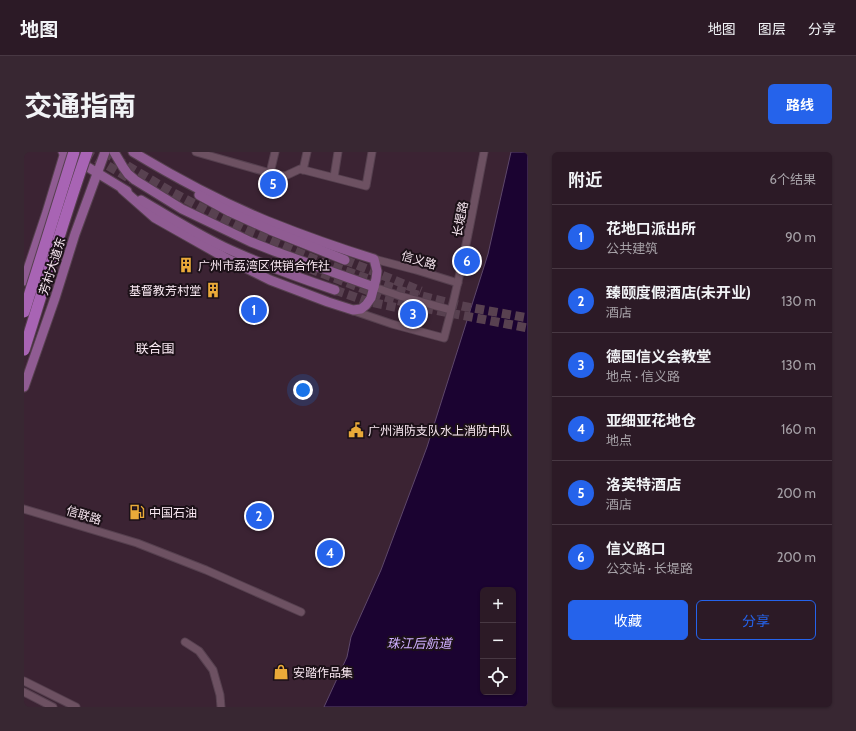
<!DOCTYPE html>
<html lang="zh">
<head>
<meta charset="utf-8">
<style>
  :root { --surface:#2c1a26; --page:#382732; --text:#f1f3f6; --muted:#a6a1a7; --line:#483843; --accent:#2563eb }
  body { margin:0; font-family:Cabin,"Noto Sans SC",sans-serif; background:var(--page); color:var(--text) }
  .controls { position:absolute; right:12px; bottom:12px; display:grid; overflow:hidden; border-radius:6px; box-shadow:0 1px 3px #0004 }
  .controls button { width:36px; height:36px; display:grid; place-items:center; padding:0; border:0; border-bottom:1px solid var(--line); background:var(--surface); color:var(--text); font:20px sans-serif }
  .you { position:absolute; left:279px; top:238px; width:14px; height:14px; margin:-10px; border:3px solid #fff; border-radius:50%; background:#1a73e8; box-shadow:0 0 0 6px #1a73e833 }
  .badge { display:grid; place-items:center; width:26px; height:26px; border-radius:50%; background:var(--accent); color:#fff; font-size:13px; font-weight:700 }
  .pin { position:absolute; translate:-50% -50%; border:2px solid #fff; box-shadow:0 1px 4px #0006 }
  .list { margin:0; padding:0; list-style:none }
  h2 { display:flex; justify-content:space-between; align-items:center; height:52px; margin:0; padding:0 16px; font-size:17px }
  h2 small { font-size:13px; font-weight:400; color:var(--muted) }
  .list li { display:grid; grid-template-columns:26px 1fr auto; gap:12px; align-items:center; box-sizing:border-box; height:64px; padding:0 16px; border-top:1px solid var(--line) }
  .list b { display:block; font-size:15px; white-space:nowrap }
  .list p { margin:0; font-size:13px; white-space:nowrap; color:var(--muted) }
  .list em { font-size:13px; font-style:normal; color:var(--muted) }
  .actions { display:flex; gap:8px; padding:12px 16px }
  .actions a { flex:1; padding:9px 0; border:1px solid var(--accent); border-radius:6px; text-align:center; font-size:14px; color:var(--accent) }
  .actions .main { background:var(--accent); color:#fff }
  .icon { flex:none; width:22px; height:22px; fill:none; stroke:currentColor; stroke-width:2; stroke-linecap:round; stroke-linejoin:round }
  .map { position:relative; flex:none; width:504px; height:555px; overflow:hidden; border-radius:6px }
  header { display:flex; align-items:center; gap:24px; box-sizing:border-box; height:56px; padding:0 20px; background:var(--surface); border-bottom:1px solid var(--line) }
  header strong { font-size:19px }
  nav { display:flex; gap:22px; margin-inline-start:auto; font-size:14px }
  .intro { display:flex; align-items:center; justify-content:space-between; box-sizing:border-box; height:96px; padding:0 24px }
  h1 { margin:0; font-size:28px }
  .button { padding:10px 18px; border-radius:6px; background:var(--accent); color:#fff; font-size:14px; font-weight:700 }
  main { display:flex; gap:24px; padding:0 24px }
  aside { flex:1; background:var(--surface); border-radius:6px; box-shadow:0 1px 3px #0004 }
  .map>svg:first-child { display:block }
  .water { fill:#1b0331; stroke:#5e486b; fill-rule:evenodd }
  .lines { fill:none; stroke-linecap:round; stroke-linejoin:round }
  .major-tunnel { stroke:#584150; stroke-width:9; stroke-dasharray:9 4.5; stroke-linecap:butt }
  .minor-casing { stroke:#56404f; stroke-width:9 }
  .major-casing { stroke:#56404f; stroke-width:11 }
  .minor { stroke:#6d5162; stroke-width:7 }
  .major { stroke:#905c93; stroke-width:9 }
  .highway-bridge-casing { stroke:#56404f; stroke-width:13; stroke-linecap:butt }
  .highway-bridge { stroke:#a864b4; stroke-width:11 }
  .labels { text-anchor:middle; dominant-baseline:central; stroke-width:4; stroke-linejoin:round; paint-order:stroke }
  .street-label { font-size:12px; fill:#f9e8f2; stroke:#1c1118 }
  .poi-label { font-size:12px; fill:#f9e8f2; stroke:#1c1118; text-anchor:start }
  .neighbourhood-label { font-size:13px; fill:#f9e8f2; stroke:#1c1118 }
  .water-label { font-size:13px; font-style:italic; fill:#cfafff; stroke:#1c1118 }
</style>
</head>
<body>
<header>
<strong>地图</strong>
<nav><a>地图</a><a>图层</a><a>分享</a></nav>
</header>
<div class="intro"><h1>交通指南</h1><a class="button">路线</a></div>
<main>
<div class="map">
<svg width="504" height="555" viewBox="0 0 504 555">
  <rect width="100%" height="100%" fill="#3b2333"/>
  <!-- water -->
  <path class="water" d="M487,0H504V555H300L323,505L327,485L357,418L403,295L464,102ZM459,438H489V540H459Z"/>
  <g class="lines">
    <!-- major-tunnel -->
    <g class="major-tunnel">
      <path d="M61,0L108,28"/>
      <path d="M80,0L146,39L182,58L222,78L297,110L378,139L438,154L504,166"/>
      <path d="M321,108L397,139"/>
      <path d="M273,111L289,118L361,145L405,157L504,176"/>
      <path d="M311,138L342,149L379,157L394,159"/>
    </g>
    <!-- minor casing -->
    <g class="minor-casing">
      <g id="minor">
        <path d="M172,0L253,23L261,24L276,17L342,34L348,0"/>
        <path d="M279,18L283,0"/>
        <path d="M246,21L251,0"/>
        <path d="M310,25L314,0"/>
        <path d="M350,107L392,118L434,131"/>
        <path d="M350,135L376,144L427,158"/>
        <path d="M330,159L368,172L420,186C437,124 448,62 460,0"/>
        <path d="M0,357L113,391L182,418L277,460"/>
        <path d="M161,490L175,499L189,518L196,543L197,555"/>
        <path d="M0,529L52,555"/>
        <path d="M0,540L29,555"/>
      </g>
    </g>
    <!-- major casing -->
    <g class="major-casing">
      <g id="major">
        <path d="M39,0L103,39"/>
        <path d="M90,0L99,15L104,22L111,28L158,57L227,90L250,99L350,135"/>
        <path d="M98,37L131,66L200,105L246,128L304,150L329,158L337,157L342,153L347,146L352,127L353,119L350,107C314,96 278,83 243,69C197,50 152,26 109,0"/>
        <path d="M175,43L206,60L246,78L321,108"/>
        <path d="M117,48C144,64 171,81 200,95C236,112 273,125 311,138"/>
        <path d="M0,129L23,60L41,0"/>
        <path d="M0,235L31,146L51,82L81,0"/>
      </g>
    </g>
    <!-- minor -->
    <use href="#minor" class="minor"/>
    <!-- major -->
    <use href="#major" class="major"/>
    <!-- highway-bridge casing -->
    <g class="highway-bridge-casing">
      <g id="highway-bridge">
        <path d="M0,160L50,0"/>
        <path d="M0,198C21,132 40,65 63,0"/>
      </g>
    </g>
    <!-- highway-bridge -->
    <use href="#highway-bridge" class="highway-bridge"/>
  </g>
  <!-- icons -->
  <defs>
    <g id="building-bare" transform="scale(1.2)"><path d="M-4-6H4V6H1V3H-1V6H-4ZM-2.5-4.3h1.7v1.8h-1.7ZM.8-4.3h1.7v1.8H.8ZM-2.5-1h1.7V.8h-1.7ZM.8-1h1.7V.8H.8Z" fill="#eaaa39" stroke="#1c1118" stroke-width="2.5" paint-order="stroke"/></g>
    <g id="civic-bare" transform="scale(1.2)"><path d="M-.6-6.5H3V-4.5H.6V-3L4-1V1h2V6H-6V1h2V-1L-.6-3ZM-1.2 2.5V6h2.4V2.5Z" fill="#eaaa39" stroke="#1c1118" stroke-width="2.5" paint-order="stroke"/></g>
    <g id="fuel-bare" transform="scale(1.2)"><path d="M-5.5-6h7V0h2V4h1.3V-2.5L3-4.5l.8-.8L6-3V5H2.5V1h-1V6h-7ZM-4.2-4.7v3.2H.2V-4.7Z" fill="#eaaa39" stroke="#1c1118" stroke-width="2.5" paint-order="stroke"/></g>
    <g id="shop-bare" transform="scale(1.2)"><path d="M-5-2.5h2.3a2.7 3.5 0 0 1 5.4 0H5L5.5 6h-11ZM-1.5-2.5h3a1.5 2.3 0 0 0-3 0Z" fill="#eaaa39" stroke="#1c1118" stroke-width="2.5" paint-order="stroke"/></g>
  </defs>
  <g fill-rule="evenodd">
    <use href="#building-bare" x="162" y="113"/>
    <use href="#building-bare" x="189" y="138"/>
    <use href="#civic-bare" x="332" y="278"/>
    <use href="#fuel-bare" x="113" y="360"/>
    <use href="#shop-bare" x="257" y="520"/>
  </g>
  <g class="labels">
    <!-- street labels -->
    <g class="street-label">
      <text transform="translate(436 67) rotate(-79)">长堤路</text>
      <text transform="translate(395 108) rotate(16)">信义路</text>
      <text transform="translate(28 114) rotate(-72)">芳村大道东</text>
      <text transform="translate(60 363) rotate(17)">信联路</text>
    </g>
    <!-- poi labels -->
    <g class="poi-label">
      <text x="174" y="113">广州市荔湾区供销合作社</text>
      <text x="177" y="138" text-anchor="end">基督教芳村堂</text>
      <text x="344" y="278">广州消防支队水上消防中队</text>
      <text x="125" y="360">中国石油</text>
      <text x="269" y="520">安踏作品集</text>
    </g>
    <!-- neighbourhood labels -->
    <g class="neighbourhood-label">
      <text x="131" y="196">联合围</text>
    </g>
    <!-- water labels -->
    <g class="water-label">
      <text x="395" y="491">珠江后航道</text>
    </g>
  </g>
</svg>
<div class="controls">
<button>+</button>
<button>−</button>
<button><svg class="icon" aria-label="locate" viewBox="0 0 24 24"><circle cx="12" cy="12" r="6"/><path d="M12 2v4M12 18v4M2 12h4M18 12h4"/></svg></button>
</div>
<div class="you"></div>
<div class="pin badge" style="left:230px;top:158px">1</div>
<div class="pin badge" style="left:235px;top:364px">2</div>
<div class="pin badge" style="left:389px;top:162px">3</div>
<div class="pin badge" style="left:306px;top:401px">4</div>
<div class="pin badge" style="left:249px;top:32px">5</div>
<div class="pin badge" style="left:443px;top:109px">6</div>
</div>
<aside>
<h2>附近<small>6个结果</small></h2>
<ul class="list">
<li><span class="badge">1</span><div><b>花地口派出所</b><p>公共建筑</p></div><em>90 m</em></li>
<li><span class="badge">2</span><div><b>臻颐度假酒店(未开业)</b><p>酒店</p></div><em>130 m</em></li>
<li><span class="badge">3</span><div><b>德国信义会教堂</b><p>地点 · 信义路</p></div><em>130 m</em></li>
<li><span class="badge">4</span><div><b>亚细亚花地仓</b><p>地点</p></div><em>160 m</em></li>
<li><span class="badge">5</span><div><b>洛芙特酒店</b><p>酒店</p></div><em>200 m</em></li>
<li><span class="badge">6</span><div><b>信义路口</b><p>公交站 · 长堤路</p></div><em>200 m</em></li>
</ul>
<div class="actions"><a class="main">收藏</a><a>分享</a></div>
</aside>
</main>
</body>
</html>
